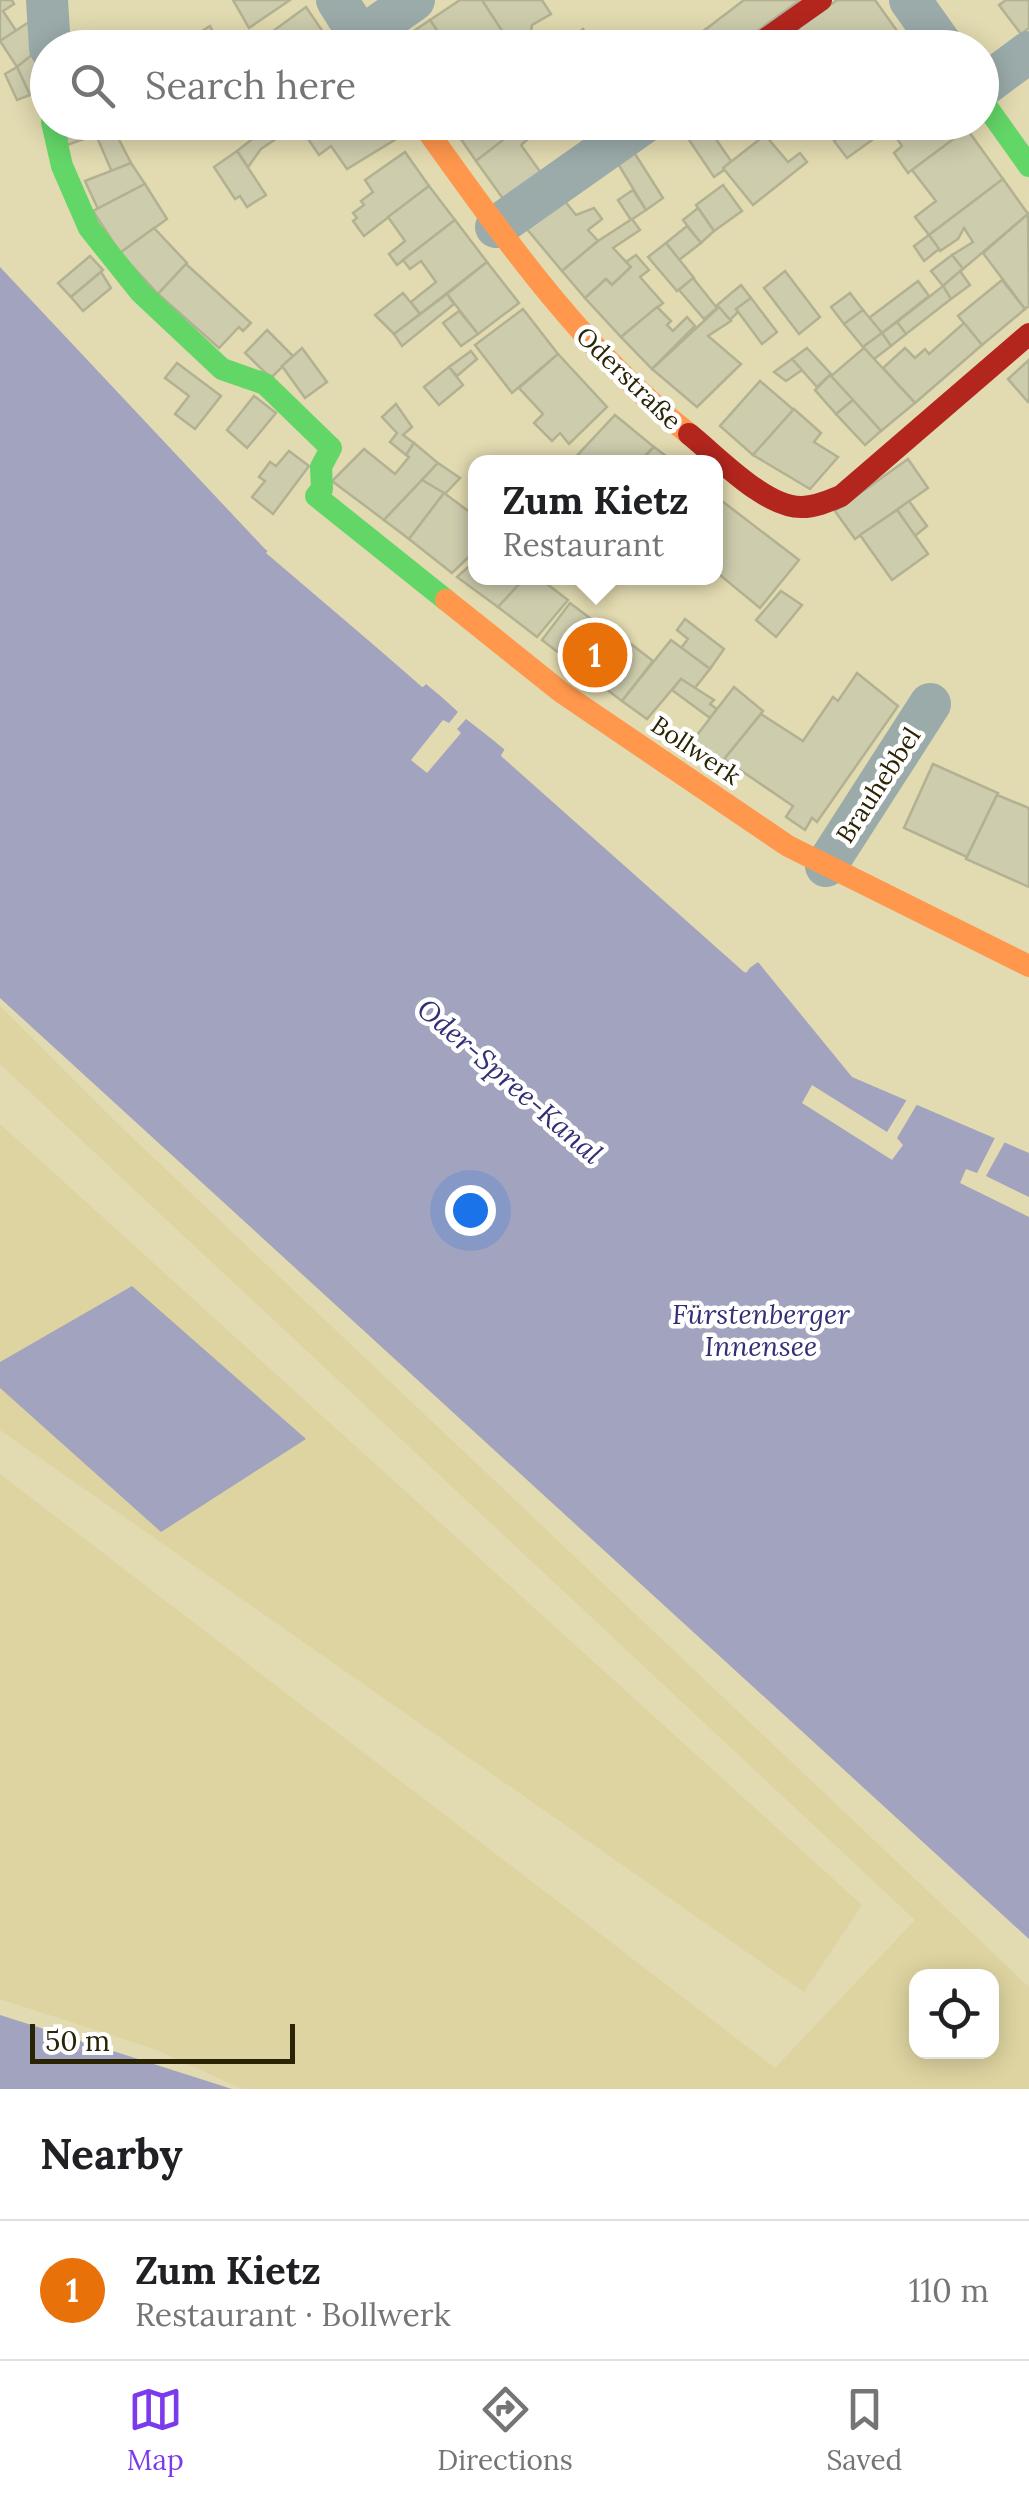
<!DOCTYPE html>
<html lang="en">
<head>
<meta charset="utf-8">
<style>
  :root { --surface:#fff; --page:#f6f6f6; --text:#202124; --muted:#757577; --line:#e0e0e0; --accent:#7c3aed }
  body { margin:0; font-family:Lora,serif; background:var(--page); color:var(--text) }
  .controls { position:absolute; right:30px; bottom:30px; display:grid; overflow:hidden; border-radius:20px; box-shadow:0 5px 25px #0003 }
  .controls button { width:90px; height:90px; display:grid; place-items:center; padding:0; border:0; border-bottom:2px solid var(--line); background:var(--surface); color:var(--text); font:50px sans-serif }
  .scale { position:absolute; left:30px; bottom:25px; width:265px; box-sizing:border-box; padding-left:10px; border:5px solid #2a2404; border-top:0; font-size:28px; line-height:35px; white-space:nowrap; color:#2a2404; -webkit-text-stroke:8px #fff; paint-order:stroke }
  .you { position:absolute; left:470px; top:1210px; width:35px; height:35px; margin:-25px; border:8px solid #fff; border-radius:50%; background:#1a73e8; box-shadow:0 0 0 15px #1a73e833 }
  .badge { display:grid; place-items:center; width:65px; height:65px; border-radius:50%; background:var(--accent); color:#fff; font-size:32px; font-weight:700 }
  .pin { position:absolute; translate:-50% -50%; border:5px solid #fff; box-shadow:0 2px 10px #0006 }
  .popup { position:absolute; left:468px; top:455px; width:255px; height:130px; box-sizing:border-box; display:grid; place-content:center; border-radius:20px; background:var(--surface); filter:drop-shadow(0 2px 8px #0005); font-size:32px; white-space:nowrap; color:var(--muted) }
  .popup b { font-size:38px; color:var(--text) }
  .popup::after { content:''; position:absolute; left:50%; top:100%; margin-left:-20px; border:20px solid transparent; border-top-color:var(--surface) }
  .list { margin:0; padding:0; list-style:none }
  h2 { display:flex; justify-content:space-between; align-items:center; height:130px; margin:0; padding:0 40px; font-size:42px }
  h2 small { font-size:32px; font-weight:400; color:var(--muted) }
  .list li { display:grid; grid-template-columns:65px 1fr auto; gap:30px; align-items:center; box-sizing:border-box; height:140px; padding:0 40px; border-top:2px solid var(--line) }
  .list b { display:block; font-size:38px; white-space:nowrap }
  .list p { margin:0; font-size:32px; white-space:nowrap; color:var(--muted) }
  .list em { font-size:32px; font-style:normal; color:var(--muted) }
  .icon { flex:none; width:55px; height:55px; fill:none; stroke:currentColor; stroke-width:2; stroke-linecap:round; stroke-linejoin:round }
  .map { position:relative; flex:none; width:1029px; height:2089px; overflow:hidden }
  .search { position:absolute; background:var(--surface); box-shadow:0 5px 25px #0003; left:30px; right:30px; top:30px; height:110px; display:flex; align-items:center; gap:25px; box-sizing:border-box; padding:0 35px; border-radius:55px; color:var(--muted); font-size:38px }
  .sheet { height:270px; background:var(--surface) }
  nav { display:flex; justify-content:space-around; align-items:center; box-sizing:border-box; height:140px; border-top:2px solid var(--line); background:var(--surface); font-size:28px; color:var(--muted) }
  nav a { display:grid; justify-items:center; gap:5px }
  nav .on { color:var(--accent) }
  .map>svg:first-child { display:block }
  .green { fill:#ded4a1; fill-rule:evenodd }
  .water { fill:#a2a3bf }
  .pier { fill:#e2dab0 }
  .building { fill:#cdccad; stroke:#b2b191; stroke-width:2.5 }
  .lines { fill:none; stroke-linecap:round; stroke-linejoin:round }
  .street { stroke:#9babaa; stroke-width:42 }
  .fast { stroke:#63d668; stroke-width:22 }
  .slow { stroke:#ff974d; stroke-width:22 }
  .jam { stroke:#b3261e; stroke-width:22 }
  .labels { text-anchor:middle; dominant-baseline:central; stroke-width:9; stroke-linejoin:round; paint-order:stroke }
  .street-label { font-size:25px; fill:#2a2404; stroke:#fff }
  .water-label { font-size:28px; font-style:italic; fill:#312f75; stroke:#fff }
</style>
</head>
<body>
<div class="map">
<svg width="1029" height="2089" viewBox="0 0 1029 2089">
  <rect width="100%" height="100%" fill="#e2dab0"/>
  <!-- green -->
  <g class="green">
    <path d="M0,1006L117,1123L1029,1987V2089H242L157,2050L0,1999V1474L775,2068L915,1920L0,1064ZM916,1976H992V2052H916Z"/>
    <path d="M0,1124L862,1905L804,1992L0,1430V1388L161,1532L132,1286L0,1362Z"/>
  </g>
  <!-- water -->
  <g class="water">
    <path d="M0,267L264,548L422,687L426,684L505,750L501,756L744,972L758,962L852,1077L1029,1153V1939L0,998Z"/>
    <path d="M132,1286L306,1439L161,1532L0,1388V1362Z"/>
    <path d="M0,2015L232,2089H0Z"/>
  </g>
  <!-- pier -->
  <g class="pier">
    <path d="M271,547L423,681L429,680L508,746L507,755L745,966L758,957L746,973L501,755L505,749L466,719L457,729L461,733L427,773L411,760L443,720L449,723L458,712L427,683L423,687L266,553Z"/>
    <path d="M812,1085L887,1132L909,1096L919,1101L897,1138L903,1145L892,1160L802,1103Z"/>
    <path d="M997,1134L1007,1138L986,1176L1029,1197V1217L960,1183L966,1169L977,1173Z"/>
  </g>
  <!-- building -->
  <g class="building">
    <path d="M0,0H12L14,4L3,11L17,32L0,41Z"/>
    <path d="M233,0H290L249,28Z"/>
    <path d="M460,0H482L504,33L480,48H449L430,20Z"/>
    <path d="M482,0H542L551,14L532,25L531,32L512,46Z"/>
    <path d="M744,0H800L734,48H719L706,29Z"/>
    <path d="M837,0H875L900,35L883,48H812L798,28Z"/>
    <path d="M1006,0H1029V28L1021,34L999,5Z"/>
    <path d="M306,7L334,48H250Z"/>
    <path d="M38,16V50L17,67L0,41Z"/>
    <path d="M430,20L449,48H395L393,45Z"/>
    <path d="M210,26L222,48H175Z"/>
    <path d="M583,29L596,48H572L567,41Z"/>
    <path d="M706,29L719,48H693L689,41Z"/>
    <path d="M38,50L40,91L30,95L17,67Z"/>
    <path d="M17,67L30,95L17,100L5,74Z"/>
    <path d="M65,122H109V130L67,145Z"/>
    <path d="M274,122L299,123L261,149L248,167L237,151Z"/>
    <path d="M317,122H385L396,139L347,169L331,146L319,155L308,139L321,129Z"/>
    <path d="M449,122H500L509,136L476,161Z"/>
    <path d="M526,122L534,134L521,145L546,180L509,207L476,161Z"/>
    <path d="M677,122H704L731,161L724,170L714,177Z"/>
    <path d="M856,122H865L873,134L872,140L847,158L834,141Z"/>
    <path d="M886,122H963L967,129L908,173L894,153L902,146Z"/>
    <path d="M967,129L1003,179L929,235L915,217L936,201L912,170Z"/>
    <path d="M109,130H114L131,163L112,172L96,135Z"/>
    <path d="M765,135L788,162L800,153L807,162L753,205L723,168Z"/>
    <path d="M630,146L663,198L646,210L614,157Z"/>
    <path d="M237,151L266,195L247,207L240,196L235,199L214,167Z"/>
    <path d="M405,152L429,186L364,236L353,221L357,218L353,213L364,205L361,201L373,192L365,180Z"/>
    <path d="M131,163L145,184L98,209L85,181Z"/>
    <path d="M1003,179L1028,214L963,269L952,255L973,242L964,228L958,239L940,251L929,235Z"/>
    <path d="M145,184L167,219L120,253L93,211Z"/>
    <path d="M723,185L742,211L714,231L696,205Z"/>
    <path d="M429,186L455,220L397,265L389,254L405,241L388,217Z"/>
    <path d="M633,190L646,210L631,220L618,200Z"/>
    <path d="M560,195L576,215L594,208L602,219L588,230L598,241L562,271L521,222Z"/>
    <path d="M698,208L714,231L701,243L683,220Z"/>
    <path d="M1028,214L1029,306L1025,309L983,253Z"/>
    <path d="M632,219L640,230L613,248L631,267L612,285L606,279L585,298L562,271L598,241Z"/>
    <path d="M455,220L487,262L420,314L411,302L436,282L421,261L410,269L403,260Z"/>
    <path d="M687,226L701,243L679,260L666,243Z"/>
    <path d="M154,228L187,263L158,294L120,253Z"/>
    <path d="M929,235L939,249L924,261L914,246Z"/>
    <path d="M666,243L694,278L677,291L648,257Z"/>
    <path d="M636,255L649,270L640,277L663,303L621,337L585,298L606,279L612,285L631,267L626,262Z"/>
    <path d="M952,255L963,269L943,286L931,271Z"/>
    <path d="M90,256L103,270L71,297L58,283Z"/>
    <path d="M487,262L519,303L478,334L447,294Z"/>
    <path d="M186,264L251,323L243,331L239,327L219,348L158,294Z"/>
    <path d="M785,271L820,317L799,334L764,288Z"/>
    <path d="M960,271L970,285L951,299L943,286Z"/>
    <path d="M101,272L111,288L83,311L71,297Z"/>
    <path d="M693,278L717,308L704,319L679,290Z"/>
    <path d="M1002,280L1025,309L982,345L958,316Z"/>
    <path d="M918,281L929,296L882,333L869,318Z"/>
    <path d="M741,285L751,298L736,309L738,312L730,320L716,306Z"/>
    <path d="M943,286L951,299L906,334L897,322Z"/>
    <path d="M403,293L420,314L394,334L375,315Z"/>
    <path d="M850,293L863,310L844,324L831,307Z"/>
    <path d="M447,294L454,304L402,346L394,334Z"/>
    <path d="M751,298L777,332L762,344L736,309Z"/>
    <path d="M657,307L671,321L667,325L673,331L687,317L695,326L652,369L621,337Z"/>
    <path d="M719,307L731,321L708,336L741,364L697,407L652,369Z"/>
    <path d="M523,309L558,354L512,393L475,345Z"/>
    <path d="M863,310L882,333L863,347L844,324Z"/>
    <path d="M459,311L478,334L461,346L443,323Z"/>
    <path d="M897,322L906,334L891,346L882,333Z"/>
    <path d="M964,323L982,345L915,403L883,368L905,348L915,358L925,349L929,354Z"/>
    <path d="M267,330L293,356L271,378L245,353Z"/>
    <path d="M882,333L891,346L874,359L863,347Z"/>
    <path d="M302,348L327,382L305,398L282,366Z"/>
    <path d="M807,348L831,374L817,387L792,359Z"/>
    <path d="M864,348L915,403L881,431L831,376Z"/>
    <path d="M471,351L477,359L457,376L449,367Z"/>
    <path d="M558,354L607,407L569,444L560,433L552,441L534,423L543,414L519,388Z"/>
    <path d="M792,359L802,370L786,381L774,372Z"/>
    <path d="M1029,360V401L1028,402L1008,379Z"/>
    <path d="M177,363L221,396L195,429L175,414L189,396L165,378Z"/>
    <path d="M449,367L463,385L439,405L424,387Z"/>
    <path d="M830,375L853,400L836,414L815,390Z"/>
    <path d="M760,381L794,410L753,455L720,426Z"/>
    <path d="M254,396L276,413L247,448L227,430Z"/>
    <path d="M853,400L881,431L865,445L836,414Z"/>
    <path d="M396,404L412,427L403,435L414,443L406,455L390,442L397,433L382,417Z"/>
    <path d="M794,409L821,433L814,442L838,457L810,489L753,455Z"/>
    <path d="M615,415L654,447L639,462H571Z"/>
    <path d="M414,443L438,463L384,520L332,481L364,449L395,474L409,457L406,455Z"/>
    <path d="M654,447L674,462H639Z"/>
    <path d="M289,451L309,466L273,514L252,497L265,481L259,477L270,462L276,466Z"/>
    <path d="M908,459L928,488L855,539L835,511Z"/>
    <path d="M438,463L460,478L445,494L422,480Z"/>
    <path d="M422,480L444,493L409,539L384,520Z"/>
    <path d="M444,493L475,516V551L452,573L409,539Z"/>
    <path d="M718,498L799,560L760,608L715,571V500Z"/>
    <path d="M909,501L927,526L915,536L897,510Z"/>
    <path d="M897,510L928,554L892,580L860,535Z"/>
    <path d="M475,561V578H525L498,607L457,577Z"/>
    <path d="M525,578H539L568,600L537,637L498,607Z"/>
    <path d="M781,591L802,605L776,637L756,620Z"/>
    <path d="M570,603L599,625L601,621L653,661L622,701L542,640Z"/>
    <path d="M685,619L724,649L710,669L681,648L688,639L677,630Z"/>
    <path d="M671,640L710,669L694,689L681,679L647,719L622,701Z"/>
    <path d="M857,673L898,706L817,822L812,818L805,830L786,817L793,806L724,759L761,714L803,741L833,697L838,701Z"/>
    <path d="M681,679L714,700L710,704L717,709L710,718L672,690Z"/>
    <path d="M734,687L763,711L716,769L687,748Z"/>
    <path d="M933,764L998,793L967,857L904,828Z"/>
    <path d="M997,795L1029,808V887L966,859Z"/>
  </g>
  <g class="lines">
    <!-- street -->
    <g class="street">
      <path d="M47,0L50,48"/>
      <path d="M337,0L367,48"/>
      <path d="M910,0L944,48"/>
      <path d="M360,38L414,0"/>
      <path d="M982,87L1029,52"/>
      <path d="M496,227L645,122"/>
      <path d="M826,866L930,704"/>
    </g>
    <!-- fast -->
    <g class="fast">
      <path d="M982,100L1029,166"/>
      <path d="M52,122L62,166L89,228L140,292L222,369L265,384L331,448L321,467L322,489L316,496L446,600"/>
    </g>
    <!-- slow -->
    <g class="slow">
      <path d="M421,122C500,232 581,349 689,434"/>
      <path d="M446,600L561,692L788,846L1029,966"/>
    </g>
    <!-- jam -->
    <g class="jam">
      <path d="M753,48L821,0"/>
      <path d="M689,434C717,456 765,508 802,507C816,507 829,501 841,496L1029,334"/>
    </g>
  </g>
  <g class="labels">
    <!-- street labels -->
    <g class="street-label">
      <text transform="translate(629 378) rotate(44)">Oderstraße</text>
      <text transform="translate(696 750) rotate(34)">Bollwerk</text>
      <text transform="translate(878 785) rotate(-57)">Brauhebbel</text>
    </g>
    <!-- water labels -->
    <g class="water-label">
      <text transform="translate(510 1081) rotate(41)">Oder-Spree-Kanal</text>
      <text x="761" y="1314">Fürstenberger<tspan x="761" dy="32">Innensee</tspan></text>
    </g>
  </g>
</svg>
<div class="controls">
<button><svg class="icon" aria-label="locate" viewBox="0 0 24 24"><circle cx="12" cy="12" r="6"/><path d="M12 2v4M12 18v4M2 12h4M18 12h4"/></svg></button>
</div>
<div class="scale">50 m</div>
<div class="you"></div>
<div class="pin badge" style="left:595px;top:655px;background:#e8710a">1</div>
<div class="popup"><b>Zum Kietz</b>Restaurant</div>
<div class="search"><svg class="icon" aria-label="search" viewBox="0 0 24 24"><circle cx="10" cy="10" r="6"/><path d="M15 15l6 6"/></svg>Search here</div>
</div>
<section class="sheet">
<h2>Nearby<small></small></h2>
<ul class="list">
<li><span class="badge" style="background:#e8710a">1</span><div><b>Zum Kietz</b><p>Restaurant · Bollwerk</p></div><em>110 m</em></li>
</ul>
</section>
<nav>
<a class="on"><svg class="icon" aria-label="map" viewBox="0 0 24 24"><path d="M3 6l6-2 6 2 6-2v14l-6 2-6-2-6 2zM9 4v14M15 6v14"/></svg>Map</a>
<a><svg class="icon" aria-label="directions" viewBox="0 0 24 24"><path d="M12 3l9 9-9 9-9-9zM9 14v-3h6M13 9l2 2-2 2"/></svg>Directions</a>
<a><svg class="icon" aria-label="saved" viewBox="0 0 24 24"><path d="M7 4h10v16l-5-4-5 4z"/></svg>Saved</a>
</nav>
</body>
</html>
